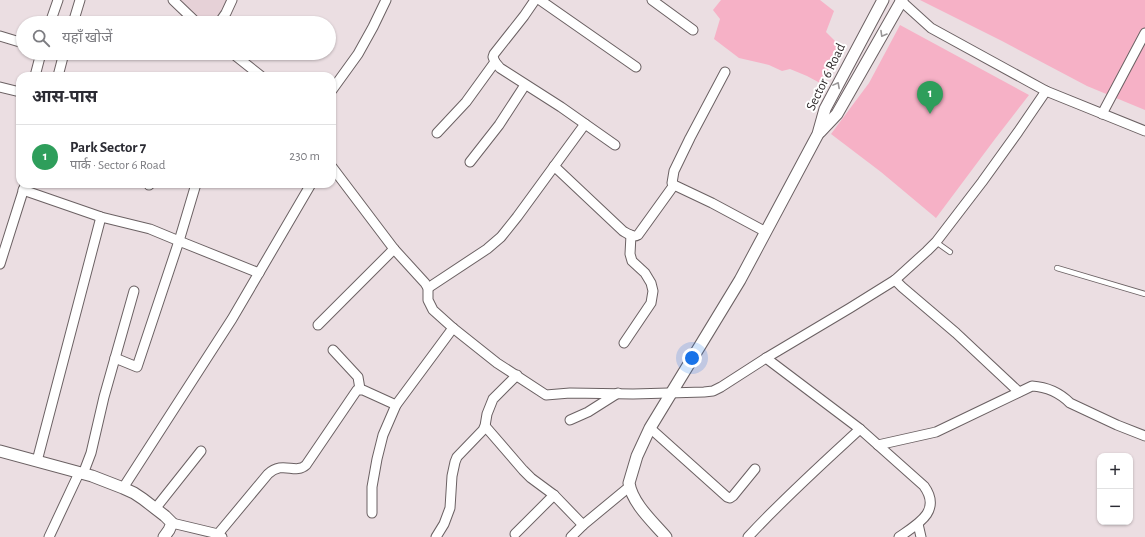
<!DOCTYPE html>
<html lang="hi">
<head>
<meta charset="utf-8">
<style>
  :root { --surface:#fff; --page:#f7f7f7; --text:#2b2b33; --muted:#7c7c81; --line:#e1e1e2; --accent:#208438 }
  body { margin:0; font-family:"Alegreya Sans","Noto Sans Devanagari",sans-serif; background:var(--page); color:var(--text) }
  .controls { position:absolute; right:12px; bottom:12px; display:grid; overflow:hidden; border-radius:8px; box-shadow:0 1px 3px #0004 }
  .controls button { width:36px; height:36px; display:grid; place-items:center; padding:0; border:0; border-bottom:1px solid var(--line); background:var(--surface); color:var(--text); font:20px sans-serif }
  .you { position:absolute; left:692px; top:358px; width:14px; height:14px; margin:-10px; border:3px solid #fff; border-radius:50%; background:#1a73e8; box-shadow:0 0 0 6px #1a73e833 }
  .badge { display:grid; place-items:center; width:26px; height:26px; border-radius:50%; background:var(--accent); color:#fff; font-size:13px; font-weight:700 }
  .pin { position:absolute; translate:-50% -33px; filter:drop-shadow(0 1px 2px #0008) }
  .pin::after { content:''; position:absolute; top:21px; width:14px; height:12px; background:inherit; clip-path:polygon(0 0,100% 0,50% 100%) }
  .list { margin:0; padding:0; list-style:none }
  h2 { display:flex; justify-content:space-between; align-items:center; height:52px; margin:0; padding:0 16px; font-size:17px }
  h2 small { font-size:13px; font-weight:400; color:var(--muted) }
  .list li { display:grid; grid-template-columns:26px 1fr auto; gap:12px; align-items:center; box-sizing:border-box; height:64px; padding:0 16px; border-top:1px solid var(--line) }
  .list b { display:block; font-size:15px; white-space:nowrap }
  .list p { margin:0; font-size:13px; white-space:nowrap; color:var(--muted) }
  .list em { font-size:13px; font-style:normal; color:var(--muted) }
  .icon { flex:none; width:22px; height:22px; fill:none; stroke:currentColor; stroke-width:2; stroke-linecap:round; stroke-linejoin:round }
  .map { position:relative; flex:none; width:1145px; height:537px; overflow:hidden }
  .search { position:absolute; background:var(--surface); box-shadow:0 1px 3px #0004; left:16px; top:16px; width:320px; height:44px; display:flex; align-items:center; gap:10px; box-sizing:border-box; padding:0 14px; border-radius:22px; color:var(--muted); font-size:15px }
  .panel { position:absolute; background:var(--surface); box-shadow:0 1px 3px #0004; left:16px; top:72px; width:320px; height:116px; border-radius:12px }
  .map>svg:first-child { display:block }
  .built { fill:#e6d1d7 }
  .green { fill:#f6b1c6 }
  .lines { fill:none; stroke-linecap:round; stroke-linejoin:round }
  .service-casing { stroke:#6b6163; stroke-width:6 }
  .minor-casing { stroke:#6b6163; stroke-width:11 }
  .tertiary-casing { stroke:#6b6163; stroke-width:13 }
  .service { stroke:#fff; stroke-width:4.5 }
  .minor { stroke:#fff; stroke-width:9 }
  .tertiary { stroke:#fff; stroke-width:11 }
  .oneway { stroke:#999697 }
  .labels { text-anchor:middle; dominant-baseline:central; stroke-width:4; stroke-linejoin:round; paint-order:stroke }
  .street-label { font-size:14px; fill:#332e2f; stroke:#fff }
</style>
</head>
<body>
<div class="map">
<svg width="1145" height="537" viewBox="0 0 1145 537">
  <rect width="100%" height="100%" fill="#ebdee2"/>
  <!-- built -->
  <path class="built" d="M178,0H227L225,5L214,23H202Z"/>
  <!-- green -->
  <g class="green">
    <path d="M721,0H820L834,11L826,32L842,48L820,83L807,76L790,69L782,71L769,65L739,58L714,39L720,19L713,10Z"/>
    <path d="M920,0H1145V110L1087,86L1002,41Z"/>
    <path d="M900,25L1029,95L995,139L936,218L881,172L831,134L869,83Z"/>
  </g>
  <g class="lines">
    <!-- service casing -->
    <g class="service-casing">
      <g id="service">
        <path d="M936,242L950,252"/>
        <path d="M1057,268L1145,294"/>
      </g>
    </g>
    <!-- minor casing -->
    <g class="minor-casing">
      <g id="minor">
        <path d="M173,0L197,23"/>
        <path d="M535,0L524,16L494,54L493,57L495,62L500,68L561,107L615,145"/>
        <path d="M540,0L636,67"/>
        <path d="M652,0L693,30"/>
        <path d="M900,0L931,28L1046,91L1145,131"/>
        <path d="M50,23L58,0"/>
        <path d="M73,23L80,0"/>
        <path d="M219,23L226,13L232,0"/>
        <path d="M0,36L23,43"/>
        <path d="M232,53L261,76"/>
        <path d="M725,72L690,138L674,171L672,183L674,185L712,203L766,232"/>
        <path d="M35,76L41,53"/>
        <path d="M58,76L64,53"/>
        <path d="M0,87L20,92"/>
        <path d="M332,90L358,54L373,27L386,0"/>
        <path d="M1102,114L1145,33"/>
        <path d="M437,133L466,102L495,62"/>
        <path d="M470,162L499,125L525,85"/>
        <path d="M554,166L623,231C628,234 633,238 638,235L674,185"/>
        <path d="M332,167L394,249L425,283L428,288V300L433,310L453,328L497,363L546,395L570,393L633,394L704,392L713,391L721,387L766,358L850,308L895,280L927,251L936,242L982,182L1018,132L1046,91"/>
        <path d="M149,185L150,184"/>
        <path d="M23,190L101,217L150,229L179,241L196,184"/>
        <path d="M0,264L25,185"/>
        <path d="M895,280L902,287L956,333L1019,392"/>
        <path d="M428,288L487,249L501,237L517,217L585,124"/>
        <path d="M318,325L394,249"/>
        <path d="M624,343L651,303L653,291L651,283L645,273L632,261L630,254L631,235"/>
        <path d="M333,350L358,377L360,389"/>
        <path d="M115,358L137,367L179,241L259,273"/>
        <path d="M766,358L860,429L924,486C942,511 918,524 899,537"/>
        <path d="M570,420L588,412L618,393"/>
        <path d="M485,426L523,470L531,478L554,495L583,525"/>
        <path d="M650,428L727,497L730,498L733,496L755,469"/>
        <path d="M878,445L936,432L1032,386C1047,387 1059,392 1070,403L1117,425L1145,436"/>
        <path d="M37,461L101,217"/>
        <path d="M83,474L91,453L104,397L134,291"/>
        <path d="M123,488L232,319L311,184"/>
        <path d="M155,509L201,451"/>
        <path d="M372,513V487L377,459L383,435L396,405L453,328"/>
        <path d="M172,523L218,534L222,537"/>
        <path d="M918,524L921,537"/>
        <path d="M218,534L268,474C283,460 295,475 306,465L357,390H363L396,405"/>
        <path d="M515,534L554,495"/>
        <path d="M49,537L79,473"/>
        <path d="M436,537L444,524L450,508L452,476L455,462L457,457L483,430L485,426L487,414L493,399L517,375"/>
        <path d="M571,537L583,525L629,487"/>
        <path d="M748,537C783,499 822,464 860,429"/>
      </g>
    </g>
    <!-- tertiary casing -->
    <g class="tertiary-casing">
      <g id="tertiary">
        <path d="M820,132L837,114L902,0"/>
        <path d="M0,451L92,476L123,488L134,493L143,499L165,516L172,523L169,530L164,537"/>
        <path d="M666,537C653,522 632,503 629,483L637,456L650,428L740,280L818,134L825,109L883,0"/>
      </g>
    </g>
    <!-- service -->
    <use href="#service" class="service"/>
    <!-- minor -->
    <use href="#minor" class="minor"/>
    <!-- tertiary -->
    <use href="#tertiary" class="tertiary"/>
  </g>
  <!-- one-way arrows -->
  <defs><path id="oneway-chevron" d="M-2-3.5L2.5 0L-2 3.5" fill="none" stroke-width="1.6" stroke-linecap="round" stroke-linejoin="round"/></defs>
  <g class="oneway">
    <use href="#oneway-chevron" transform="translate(883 34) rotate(120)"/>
    <use href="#oneway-chevron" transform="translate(837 85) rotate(-62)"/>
  </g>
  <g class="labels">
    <!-- street labels -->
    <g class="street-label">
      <text transform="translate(826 77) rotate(-64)">Sector 6 Road</text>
    </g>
  </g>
</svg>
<div class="controls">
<button>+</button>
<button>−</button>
</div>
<div class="you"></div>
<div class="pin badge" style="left:930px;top:114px;background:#2e9e5b">1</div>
<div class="search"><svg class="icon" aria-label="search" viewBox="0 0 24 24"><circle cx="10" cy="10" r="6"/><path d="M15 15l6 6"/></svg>यहाँ खोजें</div>
<section class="panel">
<h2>आस-पास<small></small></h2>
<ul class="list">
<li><span class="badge" style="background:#2e9e5b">1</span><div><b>Park Sector 7</b><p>पार्क · Sector 6 Road</p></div><em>230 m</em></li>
</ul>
</section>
</div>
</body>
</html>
